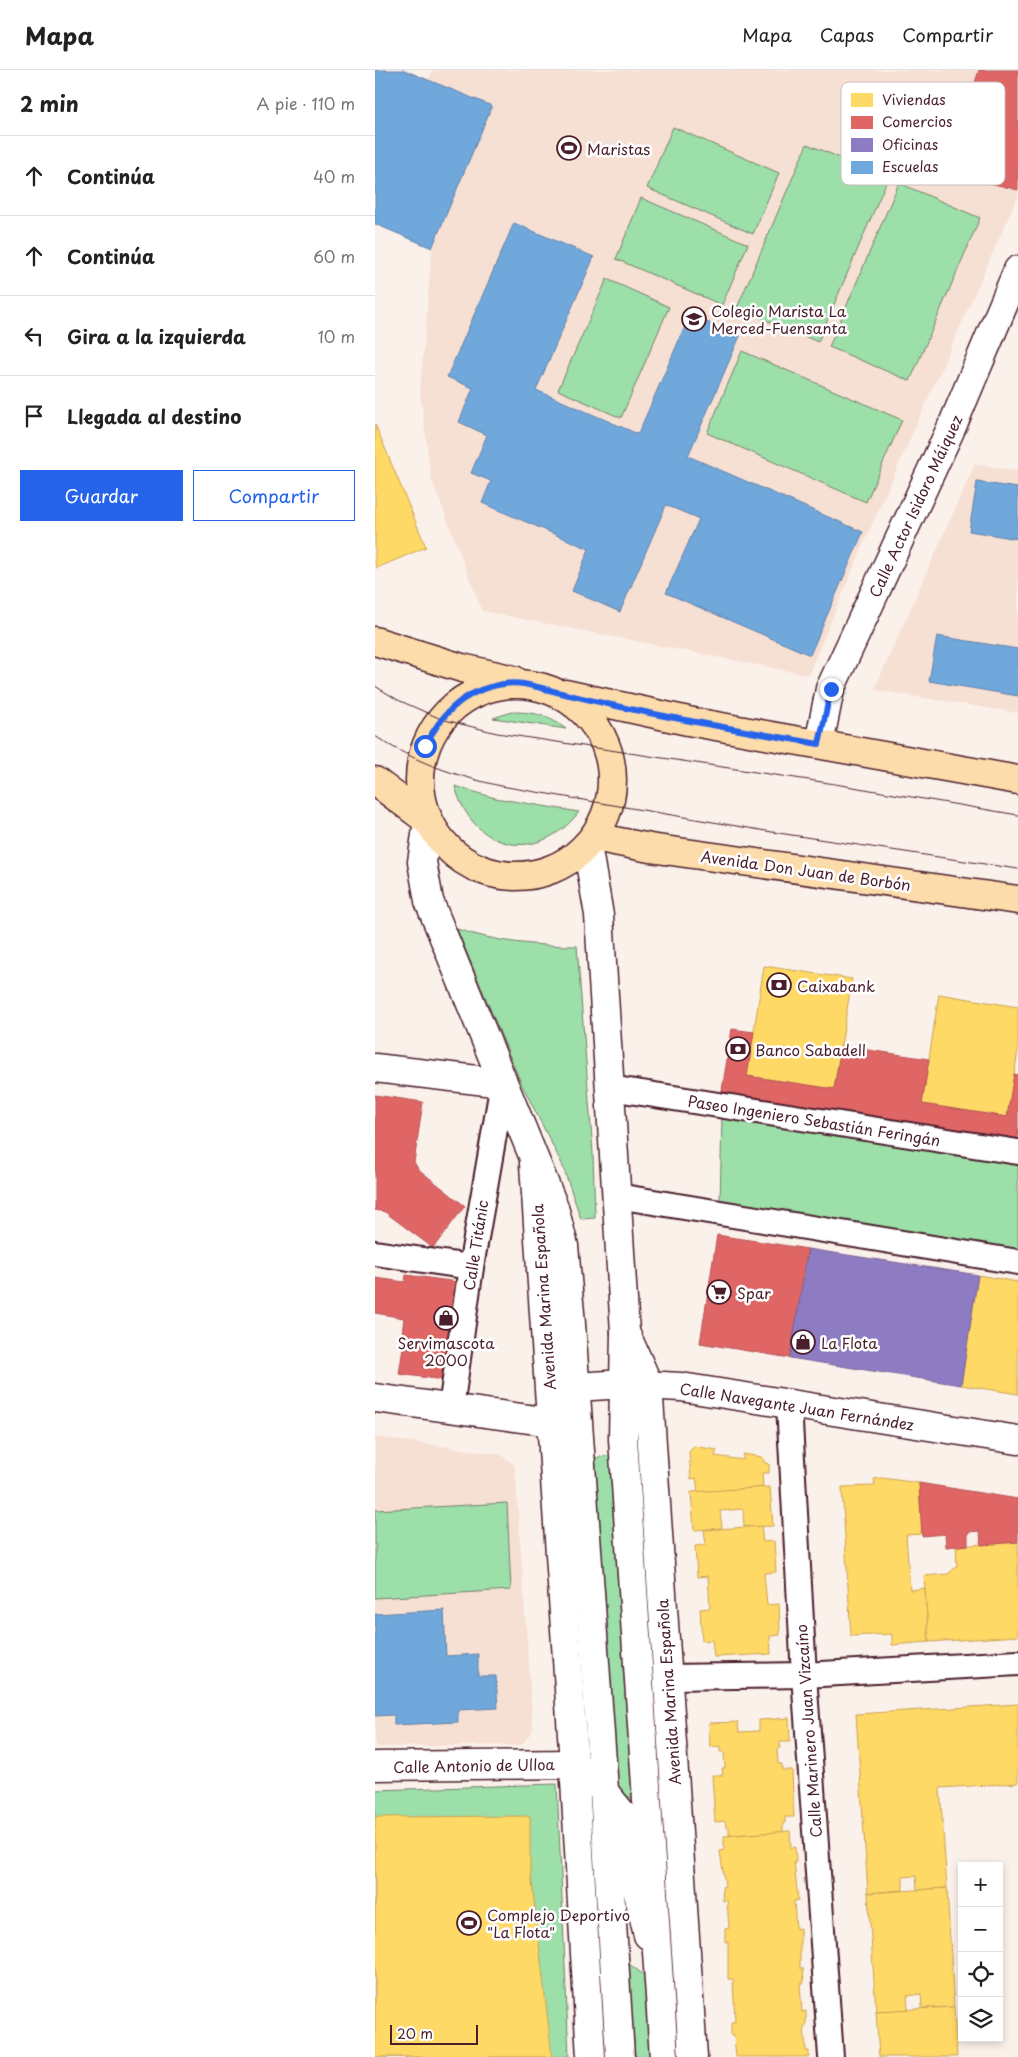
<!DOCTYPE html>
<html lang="es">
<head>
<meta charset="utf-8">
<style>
  :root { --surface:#fff; --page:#f2f2f2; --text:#222; --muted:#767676; --line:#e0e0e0; --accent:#2563eb }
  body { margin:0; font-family:"Playpen Sans",sans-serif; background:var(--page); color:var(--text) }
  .controls { position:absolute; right:15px; bottom:15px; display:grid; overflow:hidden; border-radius:0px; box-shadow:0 2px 8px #0003 }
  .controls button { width:45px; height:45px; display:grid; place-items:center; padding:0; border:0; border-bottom:1px solid var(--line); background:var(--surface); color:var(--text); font:25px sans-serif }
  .scale { position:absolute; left:15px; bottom:12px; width:88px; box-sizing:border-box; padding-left:5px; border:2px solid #4a1f2b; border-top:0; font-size:14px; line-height:18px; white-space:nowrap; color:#4a1f2b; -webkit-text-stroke:4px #fff; paint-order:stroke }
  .stop { position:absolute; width:15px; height:15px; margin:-11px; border:4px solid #2563eb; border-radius:50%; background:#fff }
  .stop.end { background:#2563eb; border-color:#fff; box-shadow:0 1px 5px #0008 }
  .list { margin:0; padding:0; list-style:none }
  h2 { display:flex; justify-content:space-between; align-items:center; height:65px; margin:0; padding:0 20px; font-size:21px }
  h2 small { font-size:16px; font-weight:400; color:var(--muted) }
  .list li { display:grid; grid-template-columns:32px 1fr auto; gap:15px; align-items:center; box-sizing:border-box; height:80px; padding:0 20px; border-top:1px solid var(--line) }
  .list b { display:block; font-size:19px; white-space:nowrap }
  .list em { font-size:16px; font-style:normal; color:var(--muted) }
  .actions { display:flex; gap:10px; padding:15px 20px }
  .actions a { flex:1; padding:11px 0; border:1px solid var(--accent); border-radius:0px; text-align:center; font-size:18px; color:var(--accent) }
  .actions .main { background:var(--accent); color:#fff }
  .icon { flex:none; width:28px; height:28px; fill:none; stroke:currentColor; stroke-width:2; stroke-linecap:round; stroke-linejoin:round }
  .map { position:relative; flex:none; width:643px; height:1987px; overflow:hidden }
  header { display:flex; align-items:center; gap:30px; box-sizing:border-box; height:70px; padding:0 25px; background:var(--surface); border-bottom:1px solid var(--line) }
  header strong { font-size:24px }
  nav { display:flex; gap:28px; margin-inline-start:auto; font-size:18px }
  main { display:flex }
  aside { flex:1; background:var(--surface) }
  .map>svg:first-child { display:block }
  .built { fill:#f6e0d3 }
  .green { fill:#9ddfa9; stroke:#747f6a }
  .homes { fill:#ffd966; stroke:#c9a154 }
  .shops { fill:#e06666; stroke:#b35154 }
  .offices { fill:#8e7cc3; stroke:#7a6095 }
  .schools { fill:#6fa8dc; stroke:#647fa7 }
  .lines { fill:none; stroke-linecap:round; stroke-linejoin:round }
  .pedestrian-casing { stroke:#4a1f2b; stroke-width:28 }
  .minor-casing { stroke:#4a1f2b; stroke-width:31 }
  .secondary-casing { stroke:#4a1f2b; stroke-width:31 }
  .primary-casing { stroke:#4a1f2b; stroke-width:31 }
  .pedestrian { stroke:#fff; stroke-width:24 }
  .minor { stroke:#fff; stroke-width:28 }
  .secondary { stroke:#fff; stroke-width:28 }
  .primary { stroke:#fddcac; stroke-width:28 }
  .tram { stroke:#4a1f2b; stroke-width:1 }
  .route { stroke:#2563eb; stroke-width:6 }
  .labels { text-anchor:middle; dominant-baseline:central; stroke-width:5; stroke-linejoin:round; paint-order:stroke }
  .poi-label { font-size:15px; fill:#4a1f2b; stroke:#fff; text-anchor:start }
  .street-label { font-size:15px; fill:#4a1f2b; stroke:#fff }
  .key { fill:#fff; stroke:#c9bcbf; stroke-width:1 }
  .key-label { font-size:14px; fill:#4a1f2b }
</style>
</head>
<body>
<header>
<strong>Mapa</strong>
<nav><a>Mapa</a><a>Capas</a><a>Compartir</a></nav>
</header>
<main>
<aside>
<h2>2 min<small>A pie · 110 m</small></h2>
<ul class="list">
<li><svg class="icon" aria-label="ahead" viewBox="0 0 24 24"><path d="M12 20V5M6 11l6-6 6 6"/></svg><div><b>Continúa</b></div><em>40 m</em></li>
<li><svg class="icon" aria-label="ahead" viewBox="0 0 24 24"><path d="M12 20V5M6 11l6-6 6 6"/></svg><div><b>Continúa</b></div><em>60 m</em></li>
<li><svg class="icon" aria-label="left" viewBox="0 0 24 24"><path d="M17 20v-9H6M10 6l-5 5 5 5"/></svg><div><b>Gira a la izquierda</b></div><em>10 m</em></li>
<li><svg class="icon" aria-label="arrive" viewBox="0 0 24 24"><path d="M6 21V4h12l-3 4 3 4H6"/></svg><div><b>Llegada al destino</b></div></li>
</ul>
<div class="actions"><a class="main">Guardar</a><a>Compartir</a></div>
</aside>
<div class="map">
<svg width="643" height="1987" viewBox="0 0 643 1987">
  <rect width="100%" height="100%" fill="#fbf1eb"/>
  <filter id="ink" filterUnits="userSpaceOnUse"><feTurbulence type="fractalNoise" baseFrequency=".02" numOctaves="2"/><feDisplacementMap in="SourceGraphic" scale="10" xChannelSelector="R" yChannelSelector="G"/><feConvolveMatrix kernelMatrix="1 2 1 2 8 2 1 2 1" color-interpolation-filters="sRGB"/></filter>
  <g filter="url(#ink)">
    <!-- built -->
    <g class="built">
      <path d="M0,0H29L53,10L58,0H604L579,105L643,120V126L497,455L433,605L107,541L56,408L45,321L57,178L0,154Z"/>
      <path d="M600,394L643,401V643L499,620Z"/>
      <path d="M0,1367L125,1384L140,1395L158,1660L146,1675L0,1677Z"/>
    </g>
    <!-- green -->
    <g class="green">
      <path d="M298,57L404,103L378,164L272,118Z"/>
      <path d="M432,74L513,108L443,272L362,238Z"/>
      <path d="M524,113L605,148L535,311L454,277Z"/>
      <path d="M266,128L373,174L347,235L241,189Z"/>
      <path d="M232,209L294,237L246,348L183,320Z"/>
      <path d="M367,281L527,350L491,432L332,363Z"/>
      <path d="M137,642C161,642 172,645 191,659L118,648Z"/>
      <path d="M80,716L120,728L204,742C163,795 97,781 80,716Z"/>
      <path d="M82,859C121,872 162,876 202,876L218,1083L220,1148L206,1149L187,1094L146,1013Z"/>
      <path d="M347,1046L643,1093V1185L345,1135Z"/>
      <path d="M235,1385L259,1730L241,1719L220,1388Z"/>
      <path d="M132,1433L136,1520L0,1528V1440Z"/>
      <path d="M182,1714L194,1987H0V1720Z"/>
      <path d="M253,1893L270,1906L276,1987H260Z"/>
    </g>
    <!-- homes -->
    <g class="homes">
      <path d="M0,354L51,477L2,498L0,493Z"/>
      <path d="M389,896L477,909L459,1019L372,1006Z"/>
      <path d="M564,924L643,937V981L632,1047L547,1034Z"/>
      <path d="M603,1205L643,1212V1324L586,1315Z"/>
      <path d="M319,1376L342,1380L340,1386L368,1390V1384L387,1387L390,1393L394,1394V1403H387L388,1418L323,1422L321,1408L316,1409L314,1382Z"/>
      <path d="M507,1408L544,1413L547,1464L531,1465L535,1520L550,1518L554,1572L517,1575V1564L476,1566L467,1417L500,1416L499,1409Z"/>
      <path d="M395,1417L398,1456L369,1457L368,1439L345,1441L347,1458L319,1460L316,1422Z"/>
      <path d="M386,1456L388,1472L399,1471L401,1502L389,1503L392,1535L404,1534L405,1565L395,1566L396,1584L339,1587L337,1570L327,1571L325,1539L335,1538L333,1506L322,1507L320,1476L331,1475L329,1460Z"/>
      <path d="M643,1472V1566L554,1572L549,1506L573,1504L582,1496L581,1476Z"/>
      <path d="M643,1634V1713L565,1718L572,1818L542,1820L541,1806L528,1807V1820L493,1823L481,1644Z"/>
      <path d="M414,1648L415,1672H405V1678H402L403,1694H407V1700H417L419,1747H410V1753H408V1762L354,1765V1757H351L350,1751L340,1752L337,1705H348L347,1698H350L349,1682H345V1676L335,1677L334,1653L363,1652L364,1662L384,1661V1650Z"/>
      <path d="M155,1746V1795L177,1987H0V1747Z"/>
      <path d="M415,1761L416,1778L420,1777L421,1792H419L423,1830L419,1831L421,1859L425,1858V1898H428L429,1913L425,1914L427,1942L431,1941V1956H429L431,1981H434V1987H361L359,1966H356V1952H360L358,1909H353V1872H350V1859L354,1858L352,1830L348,1831L347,1817L350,1816L345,1781L349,1780V1766Z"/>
      <path d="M572,1818L579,1937L547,1938L546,1924L532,1926L533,1940L501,1941L493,1823Z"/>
      <path d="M579,1937L582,1987H504L501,1941Z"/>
    </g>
    <!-- shops -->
    <g class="shops">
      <path d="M604,0H643V120L607,111L609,98L595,95L594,109L579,105L588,66L600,69L606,48L593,45L597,27L609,29L612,15L600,13Z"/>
      <path d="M357,959L379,962L372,1006L459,1019L466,976L554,989L547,1034L632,1047L639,1004L643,1005V1072L346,1026Z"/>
      <path d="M0,1025L48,1032L39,1092L43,1099L90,1136L58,1178L10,1142L0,1140Z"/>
      <path d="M342,1165L433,1179L415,1288L325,1273Z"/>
      <path d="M31,1205L83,1212L69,1310L24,1304L30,1264H27L29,1248L0,1243V1208L30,1212Z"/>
      <path d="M544,1413L643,1429V1472L606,1475L605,1461L593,1462V1475L571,1477L570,1464L547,1466Z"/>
    </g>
    <!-- offices -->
    <path class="offices" d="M433,1179L603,1205L586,1315L415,1288Z"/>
    <!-- schools -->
    <g class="schools">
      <path d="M0,0H29L117,36L57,178L0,154Z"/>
      <path d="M139,153L219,187L161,320L263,364L315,245L365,266L313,386L488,462L435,585L291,523L324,449L291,435L245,542L197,521L214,479L107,433L116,411L96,403L112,365L84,352L98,318L72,307Z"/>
      <path d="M602,412L643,418V469L594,461Z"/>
      <path d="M562,566L643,579V626L554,611Z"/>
      <path d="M69,1540L71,1586L103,1584V1606H121L123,1638L83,1640V1652L19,1655V1645L0,1646V1544Z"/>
    </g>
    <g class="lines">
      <!-- pedestrian casing -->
      <g class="pedestrian-casing">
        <g id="pedestrian">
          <path d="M235,1018L643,1082"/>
          <path d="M242,1126L643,1192"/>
          <path d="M0,1183L96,1197"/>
          <path d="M414,1335L429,1605L456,1987"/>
          <path d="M76,1338L96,1197L128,1013"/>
          <path d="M292,1607L429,1605L643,1593"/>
        </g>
      </g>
      <!-- minor casing -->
      <g class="minor-casing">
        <g id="minor">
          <path d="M444,674L455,619L578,354L643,200"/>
          <path d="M0,998L128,1013"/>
          <path d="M159,1094L199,1694L216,1987"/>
          <path d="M250,1262L273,1314L318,1987"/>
          <path d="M200,1317L250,1314L306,1317L643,1370"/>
          <path d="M0,1328L176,1352"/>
          <path d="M0,1696L199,1694L222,1713L249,1746L253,1757L257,1797L273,1865"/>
        </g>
      </g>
      <!-- secondary casing -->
      <g class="secondary-casing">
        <g id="secondary">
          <path d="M53,751L47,792L54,831L179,1137L189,1176L196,1254L229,1720L245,1987"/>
          <path d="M212,775L224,845L250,1262L248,1369L289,1987"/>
        </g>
      </g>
      <!-- primary casing -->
      <g class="primary-casing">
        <g id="primary">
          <path d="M0,571L87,598L139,610"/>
          <circle cx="141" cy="710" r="96"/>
          <path d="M190,624L313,651L643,710"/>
          <path d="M0,711L53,751"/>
          <path d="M219,767L275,778L643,830"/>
        </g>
      </g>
      <!-- pedestrian -->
      <use href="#pedestrian" class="pedestrian"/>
      <!-- minor -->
      <use href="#minor" class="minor"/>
      <!-- secondary -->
      <use href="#secondary" class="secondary"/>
      <!-- primary -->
      <use href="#primary" class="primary"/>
      <!-- tram -->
      <g class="tram">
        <path d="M0,616L23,630L66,649L122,663L460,714L643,745"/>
        <path d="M0,666C39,692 81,706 126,716L397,762L643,799"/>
      </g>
    </g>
  </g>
  <g class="lines" filter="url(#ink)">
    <!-- route -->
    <path class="route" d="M50,676C64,648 84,625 115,617C144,608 159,617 186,623C211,629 235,635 260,640C321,653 382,663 444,674L456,619"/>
  </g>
  <!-- icons -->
  <defs>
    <g id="stadium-ring" transform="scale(1.25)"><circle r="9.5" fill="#fff" stroke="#4a1f2b" stroke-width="1.5"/><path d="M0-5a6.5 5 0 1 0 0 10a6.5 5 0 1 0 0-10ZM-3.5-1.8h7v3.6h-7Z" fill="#4a1f2b"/></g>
    <g id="school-ring" transform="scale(1.25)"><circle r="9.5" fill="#fff" stroke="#4a1f2b" stroke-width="1.5"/><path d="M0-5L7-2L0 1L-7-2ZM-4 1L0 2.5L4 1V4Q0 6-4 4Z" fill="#4a1f2b"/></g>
    <g id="bank-ring" transform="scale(1.25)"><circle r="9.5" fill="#fff" stroke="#4a1f2b" stroke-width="1.5"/><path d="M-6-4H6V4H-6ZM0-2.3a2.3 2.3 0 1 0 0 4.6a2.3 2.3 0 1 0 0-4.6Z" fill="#4a1f2b"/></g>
    <g id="supermarket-ring" transform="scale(1.25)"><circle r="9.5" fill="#fff" stroke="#4a1f2b" stroke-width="1.5"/><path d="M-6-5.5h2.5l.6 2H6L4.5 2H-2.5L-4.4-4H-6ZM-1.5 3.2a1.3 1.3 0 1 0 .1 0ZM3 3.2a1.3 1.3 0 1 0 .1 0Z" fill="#4a1f2b"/></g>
    <g id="shop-ring" transform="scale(1.25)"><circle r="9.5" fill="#fff" stroke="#4a1f2b" stroke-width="1.5"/><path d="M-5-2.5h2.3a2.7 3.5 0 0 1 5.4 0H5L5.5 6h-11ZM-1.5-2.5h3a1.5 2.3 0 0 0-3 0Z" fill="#4a1f2b"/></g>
  </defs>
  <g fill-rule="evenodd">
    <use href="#stadium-ring" x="194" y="78"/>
    <use href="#school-ring" x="319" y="249"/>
    <use href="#bank-ring" x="404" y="915"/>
    <use href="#bank-ring" x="363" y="979"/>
    <use href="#supermarket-ring" x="344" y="1222"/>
    <use href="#shop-ring" x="71" y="1248"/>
    <use href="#shop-ring" x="428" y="1272"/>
    <use href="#stadium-ring" x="94" y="1853"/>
  </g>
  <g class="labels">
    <!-- poi labels -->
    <g class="poi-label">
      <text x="212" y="78">Maristas</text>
      <text x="336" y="240">Colegio Marista La<tspan x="336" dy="17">Merced-Fuensanta</tspan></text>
      <text x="422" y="915">Caixabank</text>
      <text x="380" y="979">Banco Sabadell</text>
      <text x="362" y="1222">Spar</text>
      <text x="71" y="1272" text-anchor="middle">Servimascota<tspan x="71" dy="17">2000</tspan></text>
      <text x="446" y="1272">La Flota</text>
      <text x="112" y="1844">Complejo Deportivo<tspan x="112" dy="17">"La Flota"</tspan></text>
    </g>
    <!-- street labels -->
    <g class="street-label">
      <text transform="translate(540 436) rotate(-65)">Calle Actor Isidoro Máiquez</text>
      <text transform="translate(431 800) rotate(8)">Avenida Don Juan de Borbón</text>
      <text transform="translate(439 1050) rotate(9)">Paseo Ingeniero Sebastián Feringán</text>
      <text transform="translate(100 1175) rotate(-81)">Calle Titánic</text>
      <text transform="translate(168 1227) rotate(-94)">Avenida Marina Española</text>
      <text transform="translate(422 1336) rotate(9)">Calle Navegante Juan Fernández</text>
      <text transform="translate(293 1622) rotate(-94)">Avenida Marina Española</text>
      <text transform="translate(433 1661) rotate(-94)">Calle Marinero Juan Vizcaíno</text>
      <text transform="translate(99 1695) rotate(-1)">Calle Antonio de Ulloa</text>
    </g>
  </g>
  <!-- legend -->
  <rect x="466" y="12" width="164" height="103" rx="8" class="key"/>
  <rect x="476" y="23" width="22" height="14" fill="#ffd966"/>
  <rect x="476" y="46" width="22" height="13" fill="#e06666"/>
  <rect x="476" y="68" width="22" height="14" fill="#8e7cc3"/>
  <rect x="476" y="91" width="22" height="13" fill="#6fa8dc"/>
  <g class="key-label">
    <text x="507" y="35">Viviendas</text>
    <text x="507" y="57">Comercios</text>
    <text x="507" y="80">Oficinas</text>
    <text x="507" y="102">Escuelas</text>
  </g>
</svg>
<div class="controls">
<button>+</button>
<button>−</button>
<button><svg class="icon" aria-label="locate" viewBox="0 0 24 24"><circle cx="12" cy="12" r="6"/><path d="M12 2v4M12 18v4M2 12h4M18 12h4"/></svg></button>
<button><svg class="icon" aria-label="layers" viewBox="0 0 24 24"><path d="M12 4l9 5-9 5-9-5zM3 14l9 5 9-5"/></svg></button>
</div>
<div class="scale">20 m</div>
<div class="stop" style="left:50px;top:676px"></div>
<div class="stop end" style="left:456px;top:619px"></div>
</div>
</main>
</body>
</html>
